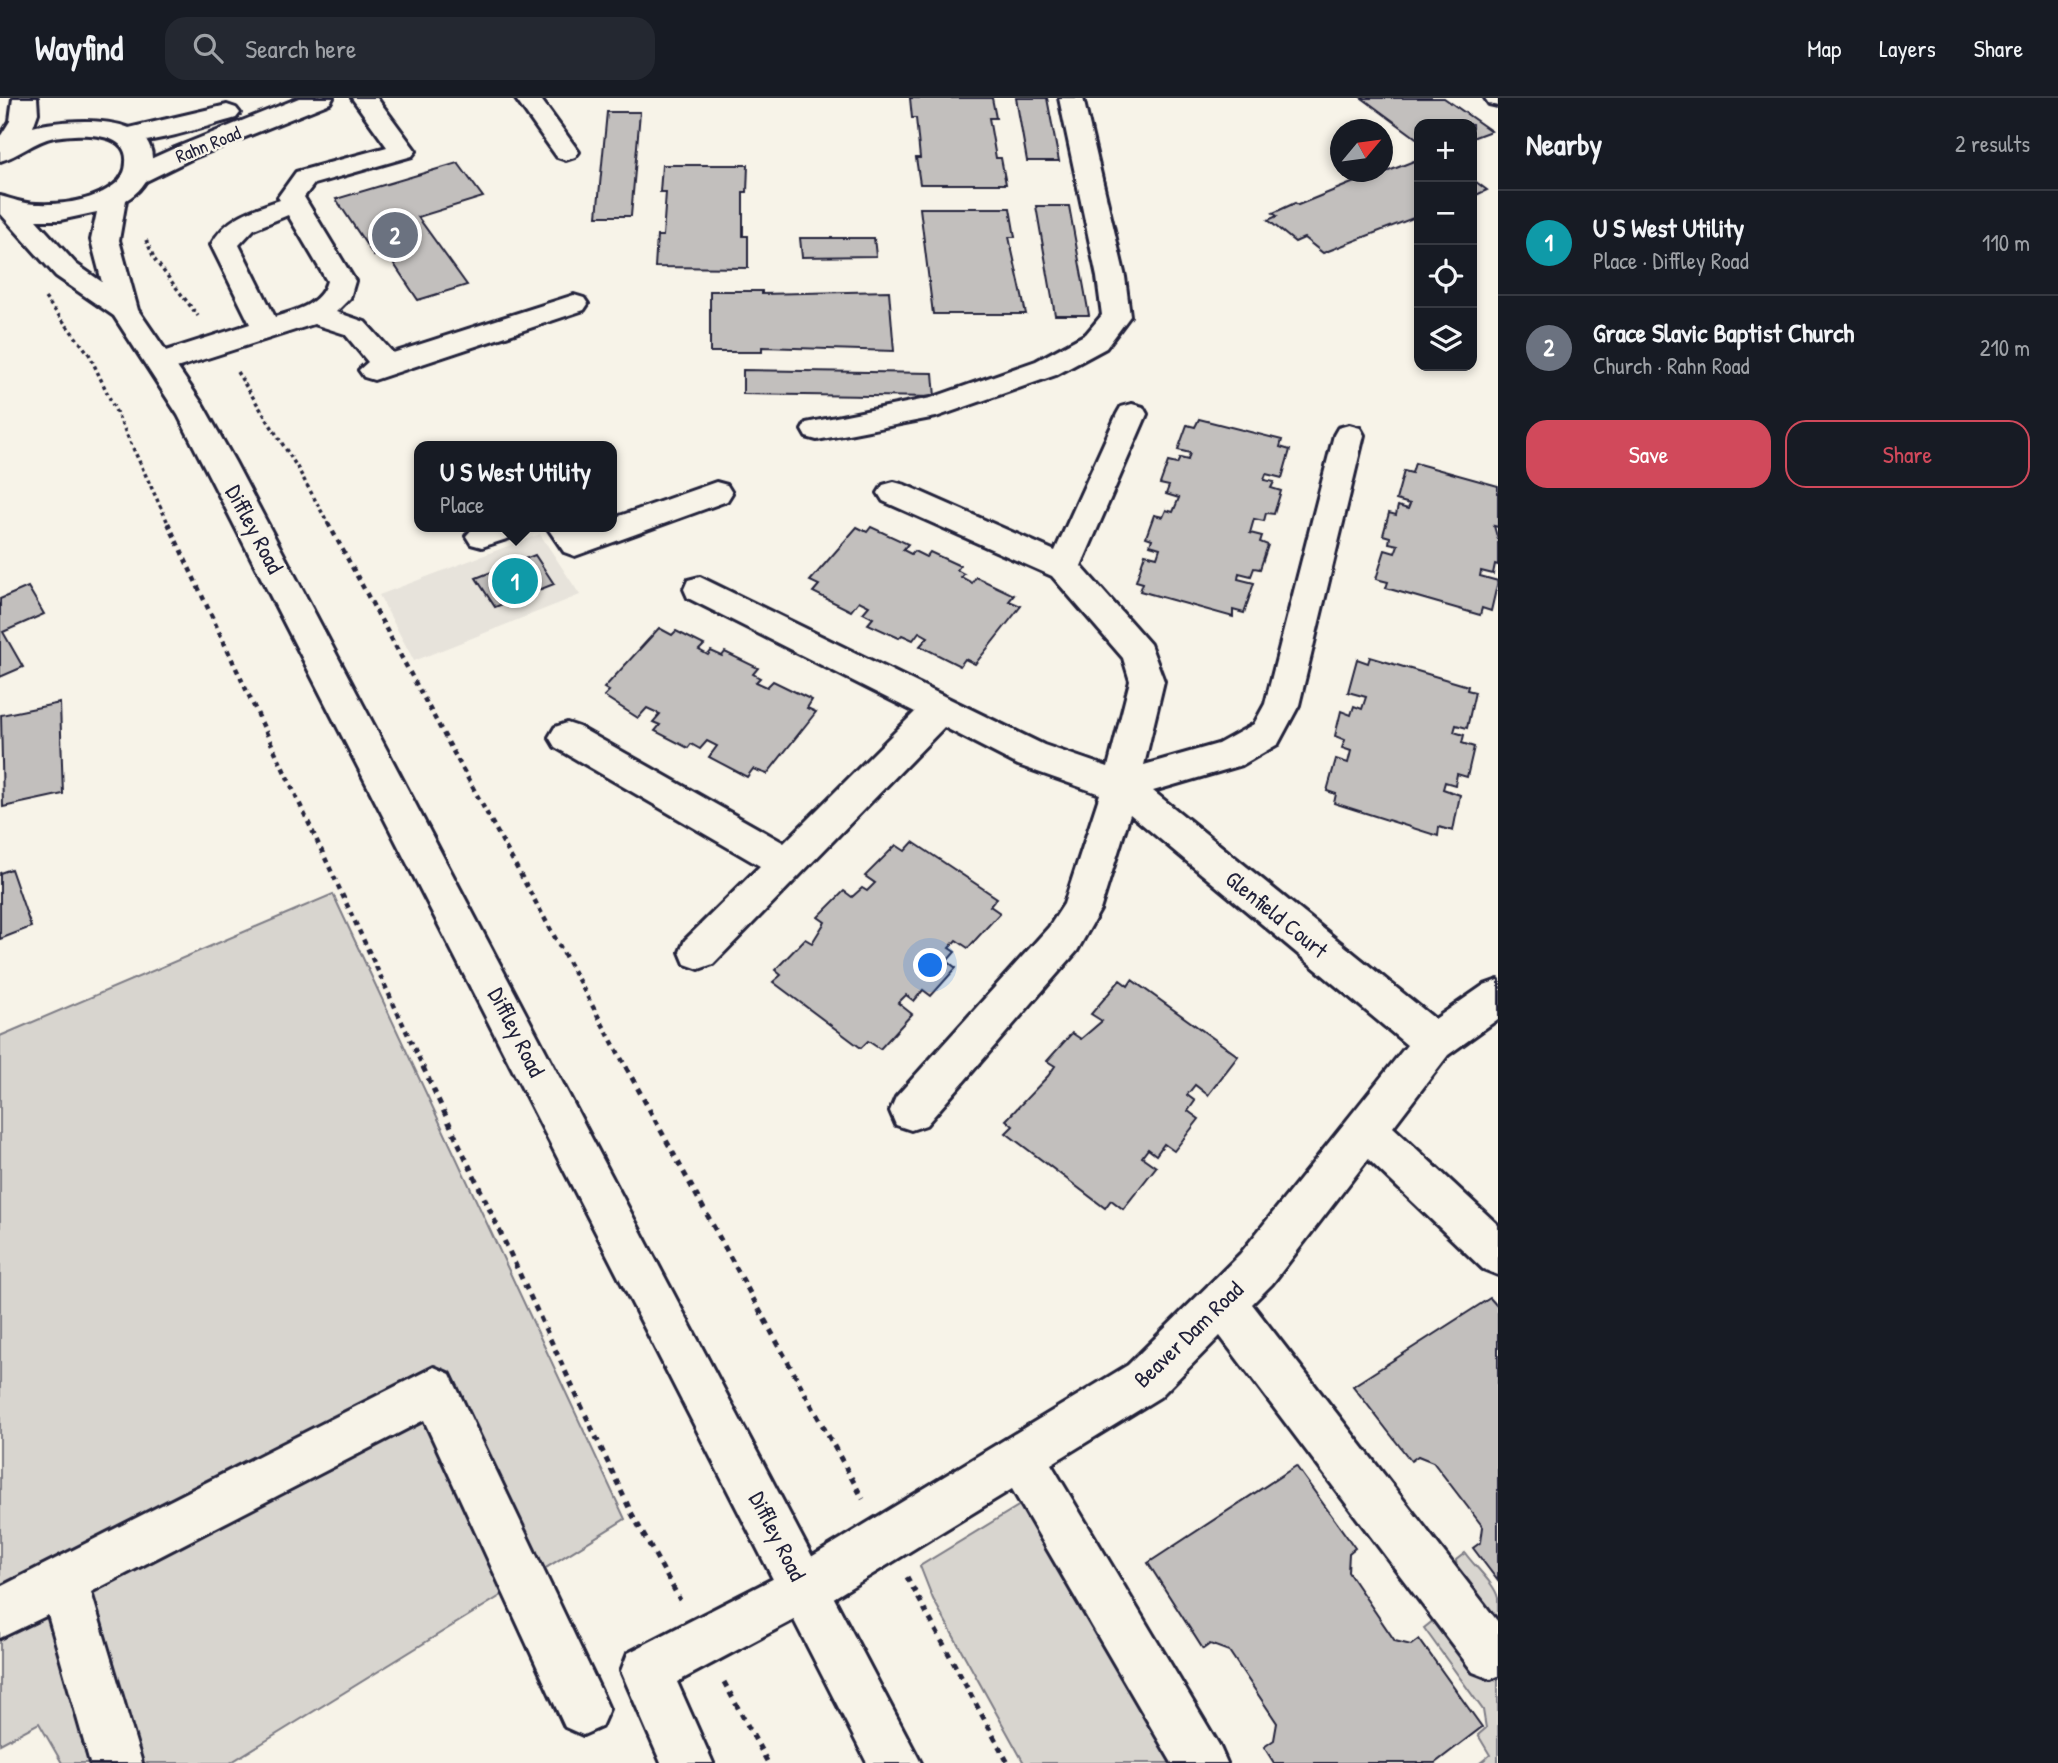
<!DOCTYPE html>
<html lang="en">
<head>
<meta charset="utf-8">
<style>
  :root { --surface:#171b24; --page:#242831; --text:#f1f3f6; --muted:#9ea1a6; --line:#363941; --accent:#d1495b }
  body { margin:0; font-family:"Patrick Hand",sans-serif; background:var(--page); color:var(--text) }
  .controls { position:absolute; right:21px; top:21px; display:grid; overflow:hidden; border-radius:14px; box-shadow:0 4px 10px #0003 }
  .controls button { width:63px; height:63px; display:grid; place-items:center; padding:0; border:0; border-bottom:2px solid var(--line); background:var(--surface); color:var(--text); font:35px sans-serif }
  .compass { position:absolute; left:1330px; top:21px; width:63px; height:63px; border-radius:50%; background:var(--surface); box-shadow:0 4px 10px #0003; rotate:61deg }
  .you { position:absolute; left:931px; top:868px; width:24px; height:24px; margin:-18px; border:5px solid #fff; border-radius:50%; background:#1a73e8; box-shadow:0 0 0 10px #1a73e833 }
  .badge { display:grid; place-items:center; width:46px; height:46px; border-radius:50%; background:var(--accent); color:#fff; font-size:23px; font-weight:700 }
  .pin { position:absolute; translate:-50% -50%; border:4px solid #fff; box-shadow:0 2px 7px #0006 }
  .popup { position:absolute; left:414px; top:343px; width:203px; height:91px; box-sizing:border-box; display:grid; place-content:center; border-radius:14px; background:var(--surface); filter:drop-shadow(0 2px 5px #0005); font-size:23px; white-space:nowrap; color:var(--muted) }
  .popup b { font-size:26px; color:var(--text) }
  .popup::after { content:''; position:absolute; left:50%; top:100%; margin-left:-14px; border:14px solid transparent; border-top-color:var(--surface) }
  .list { margin:0; padding:0; list-style:none }
  h2 { display:flex; justify-content:space-between; align-items:center; height:91px; margin:0; padding:0 28px; font-size:30px }
  h2 small { font-size:23px; font-weight:400; color:var(--muted) }
  .list li { display:grid; grid-template-columns:46px 1fr auto; gap:21px; align-items:center; box-sizing:border-box; height:105px; padding:0 28px; border-top:2px solid var(--line) }
  .list b { display:block; font-size:26px; white-space:nowrap }
  .list p { margin:0; font-size:23px; white-space:nowrap; color:var(--muted) }
  .list em { font-size:23px; font-style:normal; color:var(--muted) }
  .actions { display:flex; gap:14px; padding:21px 28px }
  .actions a { flex:1; padding:16px 0; border:2px solid var(--accent); border-radius:21px; text-align:center; font-size:24px; color:var(--accent) }
  .actions .main { background:var(--accent); color:#fff }
  .icon { flex:none; width:38px; height:38px; fill:none; stroke:currentColor; stroke-width:2; stroke-linecap:round; stroke-linejoin:round }
  .map { position:relative; flex:none; width:1498px; height:1665px; overflow:hidden }
  header { display:flex; align-items:center; gap:42px; box-sizing:border-box; height:98px; padding:0 35px; background:var(--surface); border-bottom:2px solid var(--line) }
  header strong { font-size:33px }
  nav { display:flex; gap:38px; margin-inline-start:auto; font-size:24px }
  .search { width:490px; height:63px; background:var(--page); display:flex; align-items:center; gap:18px; box-sizing:border-box; padding:0 24px; border-radius:21px; color:var(--muted); font-size:26px }
  main { display:flex }
  aside { flex:1; background:var(--surface) }
  .map>svg:first-child { display:block }
  .built { fill:#e7e3db }
  .green { fill:#d8d5cf; stroke:#7d7c85; stroke-width:2 }
  .building { fill:#c2bfbd; stroke:#22223b; stroke-width:2 }
  .lines { fill:none; stroke-linecap:round; stroke-linejoin:round }
  .minor-casing { stroke:#22223b; stroke-width:6 }
  .major-casing { stroke:#22223b; stroke-width:6 }
  .path-far2 { stroke:#22223b; stroke-width:3.5; stroke-dasharray:3.5 3.5; stroke-linecap:butt }
  .path-far1 { stroke:#22223b; stroke-width:4.5; stroke-dasharray:5 5; stroke-linecap:butt }
  .path { stroke:#22223b; stroke-width:5; stroke-dasharray:6 6; stroke-linecap:butt }
  .minor { fill:#f7f3e8; fill-rule:evenodd }
  .major { fill:#f7f3e8; fill-rule:evenodd }
  .labels { text-anchor:middle; dominant-baseline:central; stroke-width:5; stroke-linejoin:round; paint-order:stroke }
  .far-street-label { font-size:19px; fill:#22223b; stroke:#f7f3e8 }
  .street-label { font-size:23px; fill:#22223b; stroke:#f7f3e8 }
</style>
</head>
<body>
<header>
<strong>Wayfind</strong>
<div class="search"><svg class="icon" aria-label="search" viewBox="0 0 24 24"><circle cx="10" cy="10" r="6"/><path d="M15 15l6 6"/></svg>Search here</div>
<nav><a>Map</a><a>Layers</a><a>Share</a></nav>
</header>
<main>
<div class="map">
<svg width="1498" height="1665" viewBox="0 0 1498 1665">
  <rect width="100%" height="100%" fill="#f7f3e8"/>
  <filter id="ink" filterUnits="userSpaceOnUse"><feTurbulence type="fractalNoise" baseFrequency=".0143" numOctaves="2"/><feDisplacementMap in="SourceGraphic" scale="14" xChannelSelector="R" yChannelSelector="G"/><feConvolveMatrix kernelMatrix="1 2 1 2 8 2 1 2 1" color-interpolation-filters="sRGB"/></filter>
  <g filter="url(#ink)">
    <!-- built -->
    <path class="built" d="M540,436L580,497L414,563L379,497Z"/>
    <!-- green -->
    <g class="green">
      <path d="M333,796L625,1421L230,1665H62L39,1625L0,1646V938Z"/>
      <path d="M1027,1406L1172,1665H1024L933,1501L920,1468L1020,1407Z"/>
      <path d="M1465,1455C1474,1468 1495,1486 1498,1500C1498,1508 1498,1520 1498,1528L1457,1472L1456,1462Z"/>
      <path d="M1434,1522L1498,1553V1665H1480L1490,1657L1478,1637L1486,1630L1483,1612L1424,1530Z"/>
    </g>
    <!-- building -->
    <g class="building">
      <path d="M910,0H992L996,20H989L996,60H1001L1006,86H920L916,60H920L916,20H912Z"/>
      <path d="M1016,0H1047L1059,63H1027Z"/>
      <path d="M1362,0H1444L1491,33L1472,40V49V26H1419V42Z"/>
      <path d="M607,14H640L631,118H597Z"/>
      <path d="M1419,61V120L1416,122L1413,120L1323,155L1304,140L1295,144L1268,122L1277,118L1273,115L1295,105L1298,107L1374,76L1376,78Z"/>
      <path d="M458,65L483,99L418,119L467,187L418,202L386,154L374,158L336,101Z"/>
      <path d="M662,67H748L747,94H743V138H748V170L655,169L657,138H663L666,94H660Z"/>
      <path d="M1472,81L1487,92L1472,99Z"/>
      <path d="M1036,108H1069L1089,217H1055Z"/>
      <path d="M920,110H1010L1015,139H1009L1026,216H933Z"/>
      <path d="M800,140H874L876,158L802,159Z"/>
      <path d="M710,193H762V196L889,193L894,253L762,249V254H710Z"/>
      <path d="M743,272L933,275L935,299L743,296Z"/>
      <path d="M1199,321L1282,342L1280,349L1290,352L1282,380L1266,376L1264,382L1274,384L1271,390L1281,393L1274,416L1266,415L1264,423L1254,421L1250,435L1262,438L1260,444L1268,447L1260,471L1254,470L1251,478L1239,475L1238,481L1254,485L1244,515L1233,512V519L1140,493L1143,485L1136,483L1145,456L1157,459L1160,450L1150,447L1152,441L1146,439L1154,417L1163,419L1166,412L1173,414L1179,400L1166,396L1169,388L1160,386L1168,364L1177,366L1180,360L1188,362L1190,355L1178,352L1187,327L1195,329Z"/>
      <path d="M1415,365L1498,388V429L1494,428L1498,442V467L1495,466L1493,476L1481,473L1480,478L1498,483L1491,513L1482,510L1480,517L1386,490L1388,484L1376,481L1385,452L1395,455L1398,447L1389,445L1390,439L1383,437L1389,415L1396,417L1398,408L1408,411L1410,406L1396,402L1404,373L1412,375Z"/>
      <path d="M857,429L867,434L871,429L908,446L903,452L911,456L914,453L926,459L930,454L960,468L957,472L964,476L961,479L972,485L976,479L1014,497L1009,503L1021,508L975,566L965,561L960,568L920,548L928,539L919,534L913,542L902,537L899,540L868,526L873,520L863,515L869,508L859,503L851,513L813,494L819,487L810,483Z"/>
      <path d="M535,457L554,486L495,509L476,480Z"/>
      <path d="M28,489L44,516L3,534L23,569L0,579V501Z"/>
      <path d="M659,530L672,537L676,533L704,547L699,552L708,557L711,553L722,558L725,554L758,570L753,576L760,580L756,584L767,589L773,583L812,602L807,610L816,614L767,676L753,671L747,679L709,659L717,648L707,643L700,651L691,646L688,650L655,633L660,627L653,624L660,616L647,610L638,620L604,598L609,593L604,590Z"/>
      <path d="M1370,559L1468,588L1467,592L1475,594L1467,630L1456,627L1454,634L1464,637L1462,645L1474,649L1467,679L1457,676L1455,687L1445,684L1443,691L1460,697L1453,733L1439,729L1438,738L1334,705L1336,696L1327,693L1336,661L1348,665L1351,653L1342,650L1345,642L1335,638L1341,613L1351,617L1354,608L1362,611L1366,599L1348,594L1357,561L1368,565Z"/>
      <path d="M60,605L63,696L3,709L1,617Z"/>
      <path d="M913,744L997,800L990,808L1000,815L968,850L956,842L949,850L955,854L947,863L956,870L931,898L923,892L914,903L906,897L898,905L912,916L880,951L868,943L861,950L773,884L781,877L775,872L805,841L812,845L825,824L818,819L844,793L852,799L862,790L867,793L875,785L865,778L896,747L905,753Z"/>
      <path d="M11,771L31,829L0,841V775Z"/>
      <path d="M1120,882L1128,888L1132,882L1238,958L1208,997L1195,987L1187,997L1195,1003L1188,1013L1199,1021L1174,1053L1164,1046L1156,1057L1148,1051L1142,1059L1156,1069L1123,1111L1111,1102L1105,1110L1006,1035L1013,1028L1006,1022L1048,978L1055,968L1047,963L1072,935L1081,941L1102,923L1091,916Z"/>
      <path d="M1490,1200L1498,1209V1483L1473,1450L1481,1444L1483,1429L1433,1364L1418,1358L1411,1363L1353,1288Z"/>
      <path d="M1296,1368L1355,1450L1349,1455L1348,1474L1395,1543L1411,1547L1419,1541L1482,1629L1435,1665H1274L1264,1649L1274,1642L1277,1625L1229,1553L1210,1546L1203,1551L1148,1465Z"/>
    </g>
    <g class="lines">
      <!-- minor casing -->
      <g class="minor-casing">
        <g id="minor">
          <path d="M299,0H333L330,5L193,60L144,84L135,86L126,84L122,78L126,72L175,50Z"/>
          <path d="M352,0H377L416,53L412,58L314,86L304,99L355,183L350,200L336,214L365,224L393,255L574,197L584,200L588,206L584,212L374,282L364,279L359,272L368,264L345,236L314,226L170,272L160,275L150,272L145,265L150,258L250,226L211,147C226,119 251,112 280,102L278,99L296,74L387,49ZM288,117L327,183C320,207 297,212 275,219L239,147L254,131Z"/>
          <path d="M515,0H540L579,54L575,59L566,62L557,59Z"/>
          <path d="M1059,0H1083L1125,179L1130,218L1106,250L1056,277L936,319L817,342L806,339L802,332L806,325L931,300L1036,263L1086,236L1102,217L1097,179Z"/>
          <path d="M1485,0H1498V8L1489,6Z"/>
          <path d="M227,7L236,10L240,15L236,20C207,28 143,50 116,43L112,38L116,33Z"/>
          <path d="M1132,306L1143,309L1147,316L1081,468L1150,546L1164,583L1144,667L1218,646L1254,626L1265,606L1334,337L1338,330L1349,327L1360,330L1364,337L1299,607L1278,646L1242,667L1153,693L1435,921L1484,887L1498,882V921L1448,957L1393,1029L1498,1127V1177L1483,1171L1368,1061L1272,1186L1252,1206L1498,1524V1578L1491,1581L1473,1574L1220,1238L1160,1299L1051,1366L1219,1647L1227,1665H1172L1012,1391L822,1507L677,1584L713,1665H661L621,1573L628,1555L788,1473L1128,1267L1240,1156L1407,947L1130,716L1100,812L1077,853L926,1027L911,1032L896,1027L890,1013L896,999L1049,829L1064,806L1100,696L1018,667L944,629L713,866L699,871L685,866L680,854L685,842L760,768L555,649L549,639L555,629L567,625L579,629L784,745L915,614L688,500L684,491L688,482L700,479L1044,647L1108,669L1130,583L1123,560L1052,478L883,403L878,395L883,387L894,384L905,387L1055,453L1117,316L1121,309Z"/>
          <path d="M716,384L727,387L732,395L727,403L575,458L564,454L547,429H580L582,431L611,429V421Z"/>
          <path d="M474,429H524L519,437L482,449L471,446L466,438Z"/>
          <path d="M434,1269L450,1276L601,1593L609,1611L601,1629L583,1637L565,1629L424,1322L91,1494L142,1665H90L48,1517L0,1540V1489Z"/>
        </g>
      </g>
      <!-- major casing -->
      <g class="major-casing">
        <path id="major" d="M13,0H37L38,15L33,29C64,21 163,12 151,69C148,84 138,95 126,102L119,142L138,212L203,307L235,364L921,1665H867L178,317L114,218L56,178L0,115V98C12,101 24,106 37,106C63,107 93,103 114,87C122,81 126,73 126,64C129,31 74,36 54,39C34,43 19,58 0,63V39L10,23ZM97,114L91,142L102,184L76,166L36,122H60Z"/>
      </g>
      <!-- path-far2 -->
      <g class="path-far2">
        <path d="M146,142L155,162L198,218"/>
        <path d="M45,200L89,256L169,427"/>
        <path d="M237,274L297,369L329,427"/>
      </g>
      <!-- path-far1 -->
      <g class="path-far1">
        <path d="M168,425L424,971"/>
        <path d="M328,425L627,971"/>
      </g>
      <!-- path -->
      <g class="path">
        <path d="M423,969L631,1414L680,1502"/>
        <path d="M626,969L863,1401"/>
        <path d="M907,1479L1008,1665"/>
        <path d="M724,1584L768,1665"/>
      </g>
      <!-- minor -->
      <use href="#minor" class="minor"/>
      <!-- major -->
      <use href="#major" class="major"/>
    </g>
  </g>
  <g class="labels">
    <!-- far-street labels -->
    <g class="far-street-label">
      <text transform="translate(208 46) rotate(-22)">Rahn Road</text>
    </g>
    <!-- street labels -->
    <g class="street-label">
      <text transform="translate(255 431) rotate(62)">Diffley Road</text>
      <text transform="translate(1277 816) rotate(39)">Glenfield Court</text>
      <text transform="translate(517 934) rotate(63)">Diffley Road</text>
      <text transform="translate(1188 1236) rotate(-44)">Beaver Dam Road</text>
      <text transform="translate(778 1438) rotate(63)">Diffley Road</text>
    </g>
  </g>
</svg>
<div class="controls">
<button>+</button>
<button>−</button>
<button><svg class="icon" aria-label="locate" viewBox="0 0 24 24"><circle cx="12" cy="12" r="6"/><path d="M12 2v4M12 18v4M2 12h4M18 12h4"/></svg></button>
<button><svg class="icon" aria-label="layers" viewBox="0 0 24 24"><path d="M12 4l9 5-9 5-9-5zM3 14l9 5 9-5"/></svg></button>
</div>
<svg class="compass" viewBox="-18 -18 36 36"><path d="M0-13l5 13h-10z" fill="#e53935"/><path d="M0 13l5-13h-10z" fill="#9ea1a6"/></svg>
<div class="you"></div>
<div class="pin badge" style="left:515px;top:483px;background:#0f9aa8">1</div>
<div class="popup"><b>U S West Utility</b>Place</div>
<div class="pin badge" style="left:395px;top:137px;background:#6b7280">2</div>
</div>
<aside>
<h2>Nearby<small>2 results</small></h2>
<ul class="list">
<li><span class="badge" style="background:#0f9aa8">1</span><div><b>U S West Utility</b><p>Place · Diffley Road</p></div><em>110 m</em></li>
<li><span class="badge" style="background:#6b7280">2</span><div><b>Grace Slavic Baptist Church</b><p>Church · Rahn Road</p></div><em>210 m</em></li>
</ul>
<div class="actions"><a class="main">Save</a><a>Share</a></div>
</aside>
</main>
</body>
</html>
